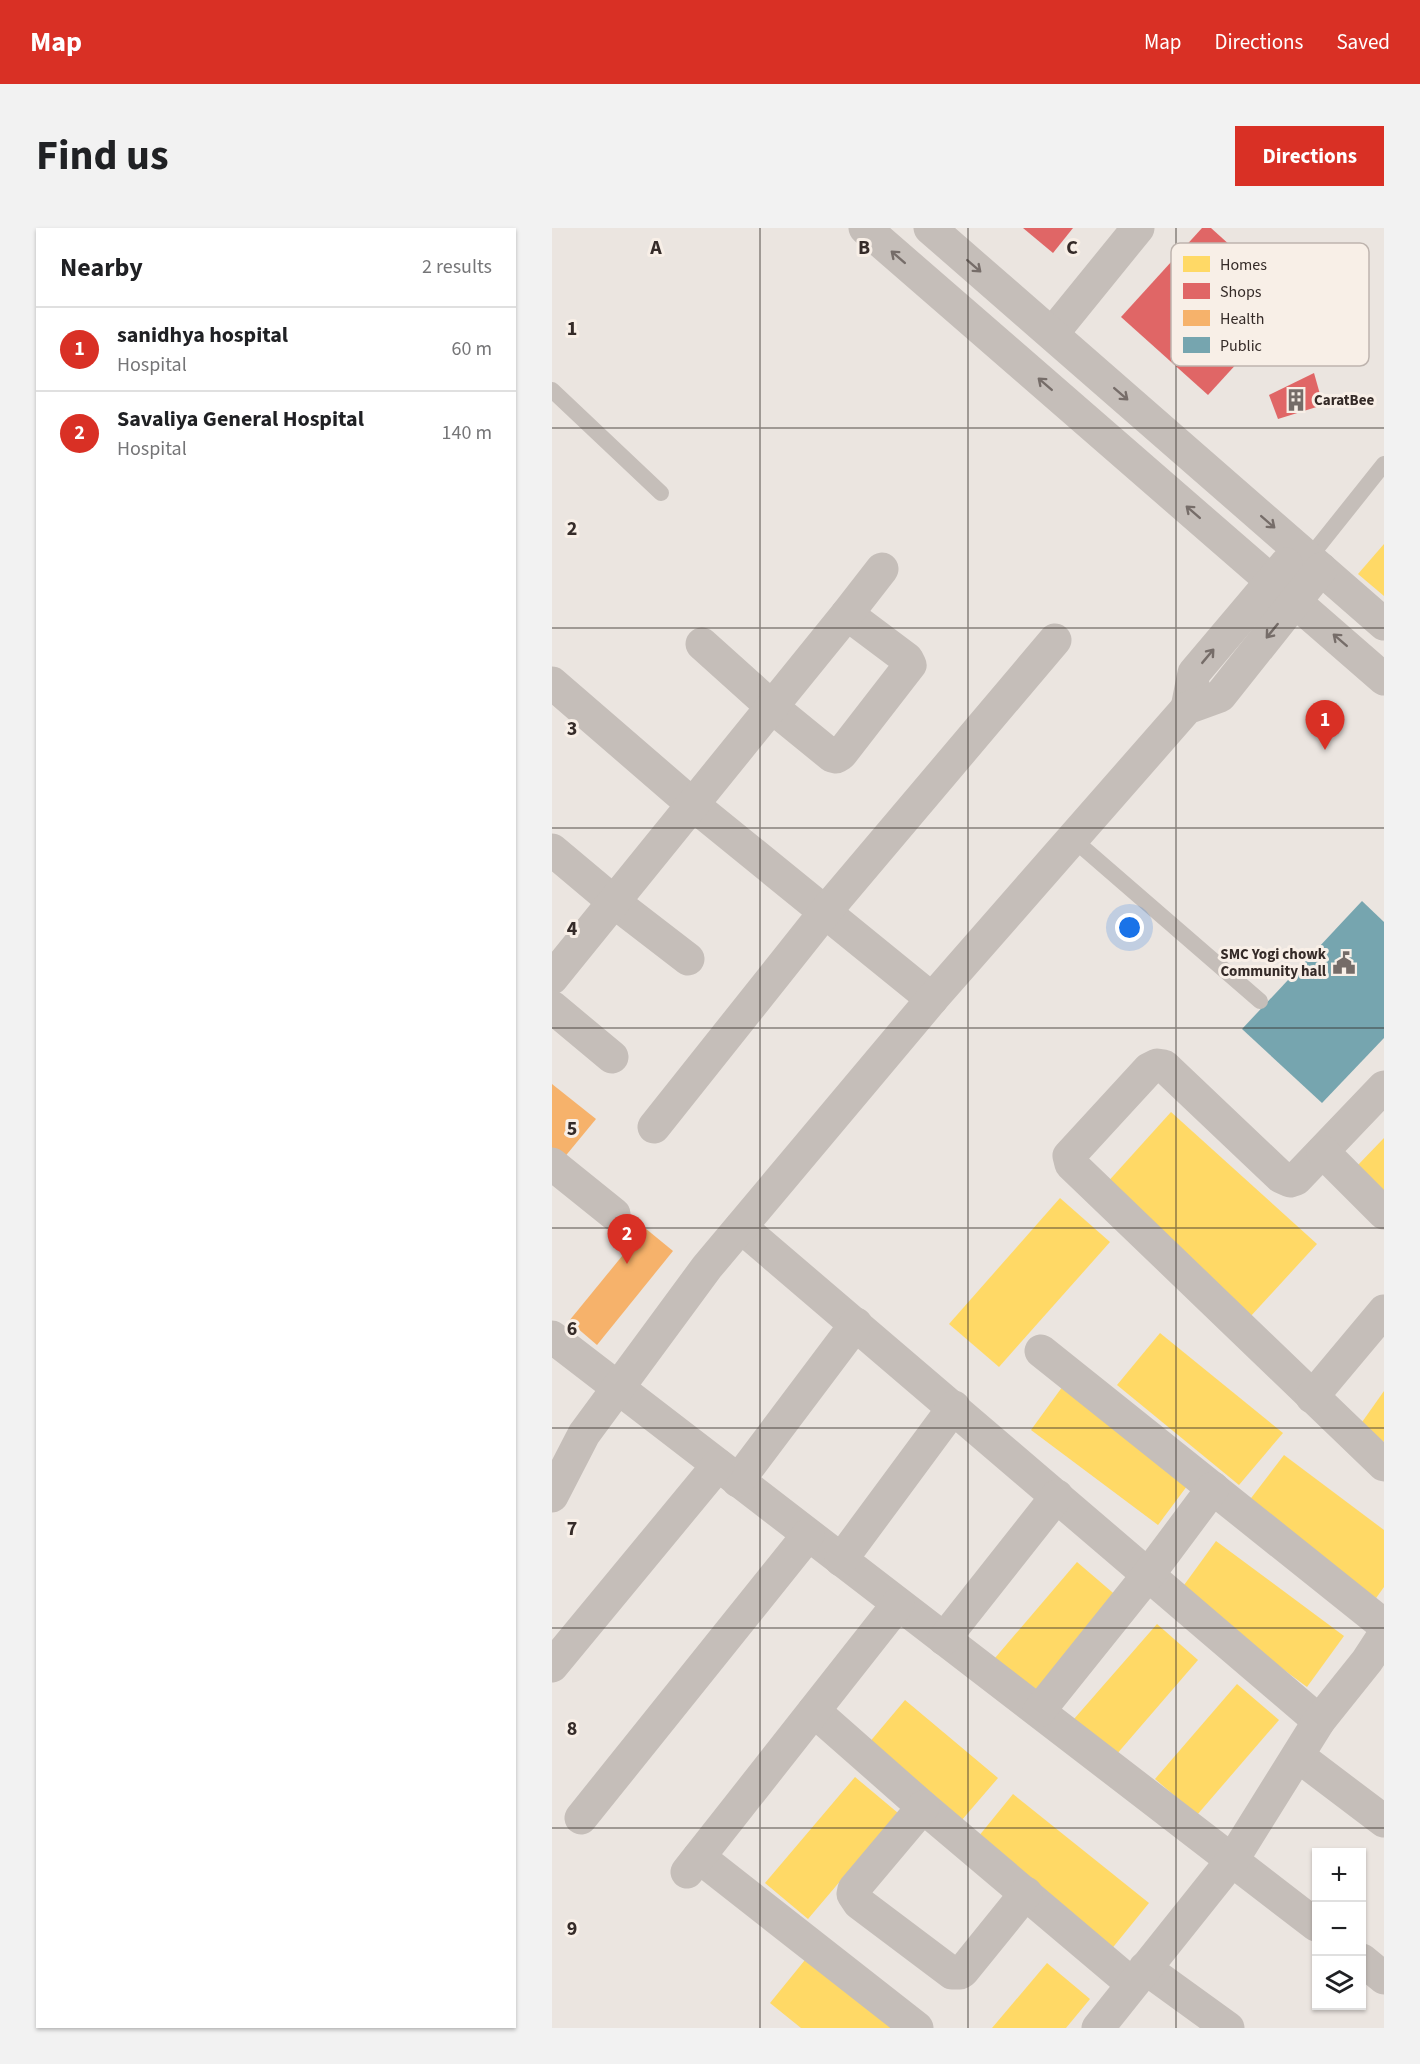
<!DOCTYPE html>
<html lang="en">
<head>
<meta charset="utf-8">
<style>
  :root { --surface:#fff; --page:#f2f2f2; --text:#202124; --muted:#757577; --line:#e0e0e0; --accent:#d93025 }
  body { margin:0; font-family:"Source Sans 3",sans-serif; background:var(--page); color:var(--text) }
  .controls { position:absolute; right:18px; bottom:18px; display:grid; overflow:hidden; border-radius:0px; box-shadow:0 2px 4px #0004 }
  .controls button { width:54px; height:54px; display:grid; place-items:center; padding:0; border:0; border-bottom:2px solid var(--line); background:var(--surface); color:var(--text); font:30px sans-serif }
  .you { position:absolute; left:578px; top:700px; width:21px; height:21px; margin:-15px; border:4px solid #fff; border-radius:50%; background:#1a73e8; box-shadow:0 0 0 9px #1a73e833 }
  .badge { display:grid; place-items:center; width:39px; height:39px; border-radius:50%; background:var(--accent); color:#fff; font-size:20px; font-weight:700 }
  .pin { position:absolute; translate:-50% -50px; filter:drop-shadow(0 2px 3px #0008) }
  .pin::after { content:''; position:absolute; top:32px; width:21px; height:18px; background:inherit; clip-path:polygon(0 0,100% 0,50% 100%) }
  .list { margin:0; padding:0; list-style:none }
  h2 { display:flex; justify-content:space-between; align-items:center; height:78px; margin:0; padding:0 24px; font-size:26px }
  h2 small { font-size:20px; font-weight:400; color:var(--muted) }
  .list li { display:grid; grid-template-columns:39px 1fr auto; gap:18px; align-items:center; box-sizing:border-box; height:84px; padding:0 24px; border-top:2px solid var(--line) }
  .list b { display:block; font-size:22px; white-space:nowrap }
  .list p { margin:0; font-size:20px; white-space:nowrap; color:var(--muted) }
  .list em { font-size:20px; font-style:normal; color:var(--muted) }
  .icon { flex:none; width:33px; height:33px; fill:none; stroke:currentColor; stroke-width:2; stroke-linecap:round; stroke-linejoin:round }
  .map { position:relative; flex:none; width:832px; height:1800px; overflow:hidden; border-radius:0px }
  header { display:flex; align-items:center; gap:36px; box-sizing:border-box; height:84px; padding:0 30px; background:var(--accent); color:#fff }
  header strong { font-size:28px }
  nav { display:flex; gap:33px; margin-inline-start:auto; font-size:21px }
  .intro { display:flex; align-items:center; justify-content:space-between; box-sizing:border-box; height:144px; padding:0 36px }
  h1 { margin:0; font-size:42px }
  .button { padding:15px 27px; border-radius:0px; background:var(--accent); color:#fff; font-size:21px; font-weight:700 }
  main { display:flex; gap:36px; padding:0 36px }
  aside { flex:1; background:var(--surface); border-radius:0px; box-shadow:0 2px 4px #0004 }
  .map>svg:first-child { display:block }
  .homes { fill:#ffd966 }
  .shops { fill:#e06666 }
  .health { fill:#f6b26b }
  .public { fill:#76a5af }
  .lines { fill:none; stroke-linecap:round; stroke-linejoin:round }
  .service { stroke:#c5beb9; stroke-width:16 }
  .minor { stroke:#c5beb9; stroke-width:33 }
  .tertiary { stroke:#c5beb9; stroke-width:33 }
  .oneway { stroke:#766d69 }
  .grid { fill:none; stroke:#352b28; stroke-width:1.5; stroke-opacity:0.55 }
  .labels { text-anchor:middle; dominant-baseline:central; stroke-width:6; stroke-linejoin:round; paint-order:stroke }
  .poi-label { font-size:15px; font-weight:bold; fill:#352b28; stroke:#f8efe7; text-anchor:start }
  .key { fill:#f8efe7; stroke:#beb4ae; stroke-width:1.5 }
  .key-label { font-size:16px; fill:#352b28 }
  .grid-label { font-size:20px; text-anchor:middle; font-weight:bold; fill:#352b28; stroke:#f8efe7; stroke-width:6; stroke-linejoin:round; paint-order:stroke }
</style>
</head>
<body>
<header>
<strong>Map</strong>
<nav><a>Map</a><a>Directions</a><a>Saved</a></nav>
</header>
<div class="intro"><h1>Find us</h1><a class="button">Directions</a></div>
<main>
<aside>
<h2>Nearby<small>2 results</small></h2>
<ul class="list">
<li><span class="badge">1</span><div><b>sanidhya hospital</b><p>Hospital</p></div><em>60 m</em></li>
<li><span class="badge">2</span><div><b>Savaliya General Hospital</b><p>Hospital</p></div><em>140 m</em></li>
</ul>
</aside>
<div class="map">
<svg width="832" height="1800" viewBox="0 0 832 1800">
  <rect width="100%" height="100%" fill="#ebe5e0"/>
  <!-- homes -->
  <g class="homes">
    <path d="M832,316V368L806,346Z"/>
    <path d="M619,884L765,1016L698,1089L553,957Z"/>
    <path d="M832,910V967L804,939Z"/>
    <path d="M508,970L558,1014L447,1139L397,1096Z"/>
    <path d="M608,1105L731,1205L687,1257L565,1157Z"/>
    <path d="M516,1151L644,1246L606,1297L479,1202Z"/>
    <path d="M832,1163V1214L808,1197Z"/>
    <path d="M732,1227L832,1302V1359L822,1373L693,1278Z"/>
    <path d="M664,1313L792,1408L755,1459L627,1364Z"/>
    <path d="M525,1334L567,1370L484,1466L443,1430Z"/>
    <path d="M605,1396L646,1432L564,1527L522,1491Z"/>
    <path d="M685,1456L727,1492L645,1587L603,1551Z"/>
    <path d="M353,1472L446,1550L409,1593L316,1516Z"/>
    <path d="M303,1549L346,1585L256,1691L213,1655Z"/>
    <path d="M461,1566L597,1675L558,1723L422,1614Z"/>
    <path d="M257,1727L349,1800H249L218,1775Z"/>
    <path d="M495,1735L538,1771L514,1800H440Z"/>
  </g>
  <!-- shops -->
  <g class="shops">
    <path d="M471,0H521L501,25Z"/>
    <path d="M650,0H659L741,74L656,167L569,89Z"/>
    <path d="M762,145L771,177L726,191L717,167Z"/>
  </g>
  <!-- health -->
  <g class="health">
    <path d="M0,856L44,891L11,931L0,922Z"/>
    <path d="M93,1000L121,1023L45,1117L17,1093Z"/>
  </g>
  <!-- public -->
  <path class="public" d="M810,673L832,694V810L770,875L690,801Z"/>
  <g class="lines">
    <!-- service -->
    <g class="service">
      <path d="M0,162L109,265"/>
      <path d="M757,330L832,236"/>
      <path d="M521,611L708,773"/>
    </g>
    <!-- minor -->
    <g class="minor">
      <path d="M500,106L586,0"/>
      <path d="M150,416L220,479L280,528L284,529L289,526L358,437L355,431L295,386"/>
      <path d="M0,455L140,576L380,771"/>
      <path d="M0,622L62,674L136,731"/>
      <path d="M0,750L295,386L330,341"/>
      <path d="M0,779L60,829"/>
      <path d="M832,859L744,951L738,953L729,949L612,838L605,837L597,841L517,928L519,936L832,1237"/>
      <path d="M102,899L273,684L503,412"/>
      <path d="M771,924L832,985"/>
      <path d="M0,936L62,986"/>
      <path d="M189,999L767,1493"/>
      <path d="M0,1109L764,1697"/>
      <path d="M489,1123L832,1397"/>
      <path d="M760,1169L832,1083"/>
      <path d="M186,1253L304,1096"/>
      <path d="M289,1332L402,1179"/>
      <path d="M392,1411L505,1268"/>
      <path d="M0,1438L166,1237"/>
      <path d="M262,1483L371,1579L580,1756"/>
      <path d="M487,1483L596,1347L661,1260"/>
      <path d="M746,1528L832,1593"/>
      <path d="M371,1579L302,1661L301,1666L307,1675L400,1745H408L411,1743L474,1665"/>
      <path d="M29,1590L256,1307"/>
      <path d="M147,1629L365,1800"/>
      <path d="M135,1644L346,1376"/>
      <path d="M810,1732L832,1750"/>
      <path d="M593,1740L676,1800"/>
    </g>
    <!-- tertiary -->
    <g class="tertiary">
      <path d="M313,0L832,451"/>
      <path d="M378,0L832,396"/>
      <path d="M635,480L642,445L734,336"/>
      <path d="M0,1268L32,1206L155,1039L380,771L635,480L668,468L769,341"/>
      <path d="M546,1800L681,1631L767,1493L815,1433L832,1407"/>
    </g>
  </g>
  <!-- one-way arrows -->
  <defs><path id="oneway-shaft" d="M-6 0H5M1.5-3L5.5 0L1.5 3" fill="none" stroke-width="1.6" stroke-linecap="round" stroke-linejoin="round" transform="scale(1.5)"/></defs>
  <g class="oneway">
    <use href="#oneway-shaft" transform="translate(346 29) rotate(-139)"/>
    <use href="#oneway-shaft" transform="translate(422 38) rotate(41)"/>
    <use href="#oneway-shaft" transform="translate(493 156) rotate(-139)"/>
    <use href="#oneway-shaft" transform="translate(569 166) rotate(41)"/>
    <use href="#oneway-shaft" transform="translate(641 284) rotate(-139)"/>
    <use href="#oneway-shaft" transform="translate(716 294) rotate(41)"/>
    <use href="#oneway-shaft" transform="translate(720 403) rotate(129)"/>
    <use href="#oneway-shaft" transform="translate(788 412) rotate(-139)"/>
    <use href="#oneway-shaft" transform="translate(656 428) rotate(-50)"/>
  </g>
  <!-- grid -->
  <path class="grid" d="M208,0V1800M416,0V1800M624,0V1800M0,200H832M0,400H832M0,600H832M0,800H832M0,1000H832M0,1200H832M0,1400H832M0,1600H832"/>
  <!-- icons -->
  <defs>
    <g id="building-bare" transform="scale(1.8)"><path d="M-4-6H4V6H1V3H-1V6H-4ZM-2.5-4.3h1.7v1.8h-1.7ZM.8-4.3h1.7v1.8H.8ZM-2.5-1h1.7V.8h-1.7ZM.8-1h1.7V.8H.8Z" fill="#756c68" stroke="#f8efe7" stroke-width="2.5" paint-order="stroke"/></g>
    <g id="civic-bare" transform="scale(1.8)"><path d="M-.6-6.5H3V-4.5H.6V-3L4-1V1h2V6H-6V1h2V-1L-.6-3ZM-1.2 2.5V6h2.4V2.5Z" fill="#756c68" stroke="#f8efe7" stroke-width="2.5" paint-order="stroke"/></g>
  </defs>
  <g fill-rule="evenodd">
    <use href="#building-bare" x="744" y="172"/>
    <use href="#civic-bare" x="792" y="735"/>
  </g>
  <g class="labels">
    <!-- poi labels -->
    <g class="poi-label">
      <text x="762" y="172">CaratBee</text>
      <text x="774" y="726" text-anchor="end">SMC Yogi chowk<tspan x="774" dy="17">Community hall</tspan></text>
    </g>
  </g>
  <!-- legend -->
  <rect x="619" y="15" width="198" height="123" rx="9" class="key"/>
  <rect x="631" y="28" width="27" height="16" fill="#ffd966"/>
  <rect x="631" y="55" width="27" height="16" fill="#e06666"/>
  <rect x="631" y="82" width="27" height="16" fill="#f6b26b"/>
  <rect x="631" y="109" width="27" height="16" fill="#76a5af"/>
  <g class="key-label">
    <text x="668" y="42">Homes</text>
    <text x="668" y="69">Shops</text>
    <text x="668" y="96">Health</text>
    <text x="668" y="123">Public</text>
  </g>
  <g class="grid-label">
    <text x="104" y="26">A</text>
    <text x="312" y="26">B</text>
    <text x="520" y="26">C</text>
    <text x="20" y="107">1</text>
    <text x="20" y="307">2</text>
    <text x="20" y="507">3</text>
    <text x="20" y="707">4</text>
    <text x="20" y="907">5</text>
    <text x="20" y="1107">6</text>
    <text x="20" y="1307">7</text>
    <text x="20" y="1507">8</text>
    <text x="20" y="1707">9</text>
  </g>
</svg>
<div class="controls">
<button>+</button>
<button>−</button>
<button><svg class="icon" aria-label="layers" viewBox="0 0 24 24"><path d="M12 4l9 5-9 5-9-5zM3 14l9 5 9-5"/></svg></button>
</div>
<div class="you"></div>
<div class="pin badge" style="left:773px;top:522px">1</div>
<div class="pin badge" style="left:75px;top:1036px">2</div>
</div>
</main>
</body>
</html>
